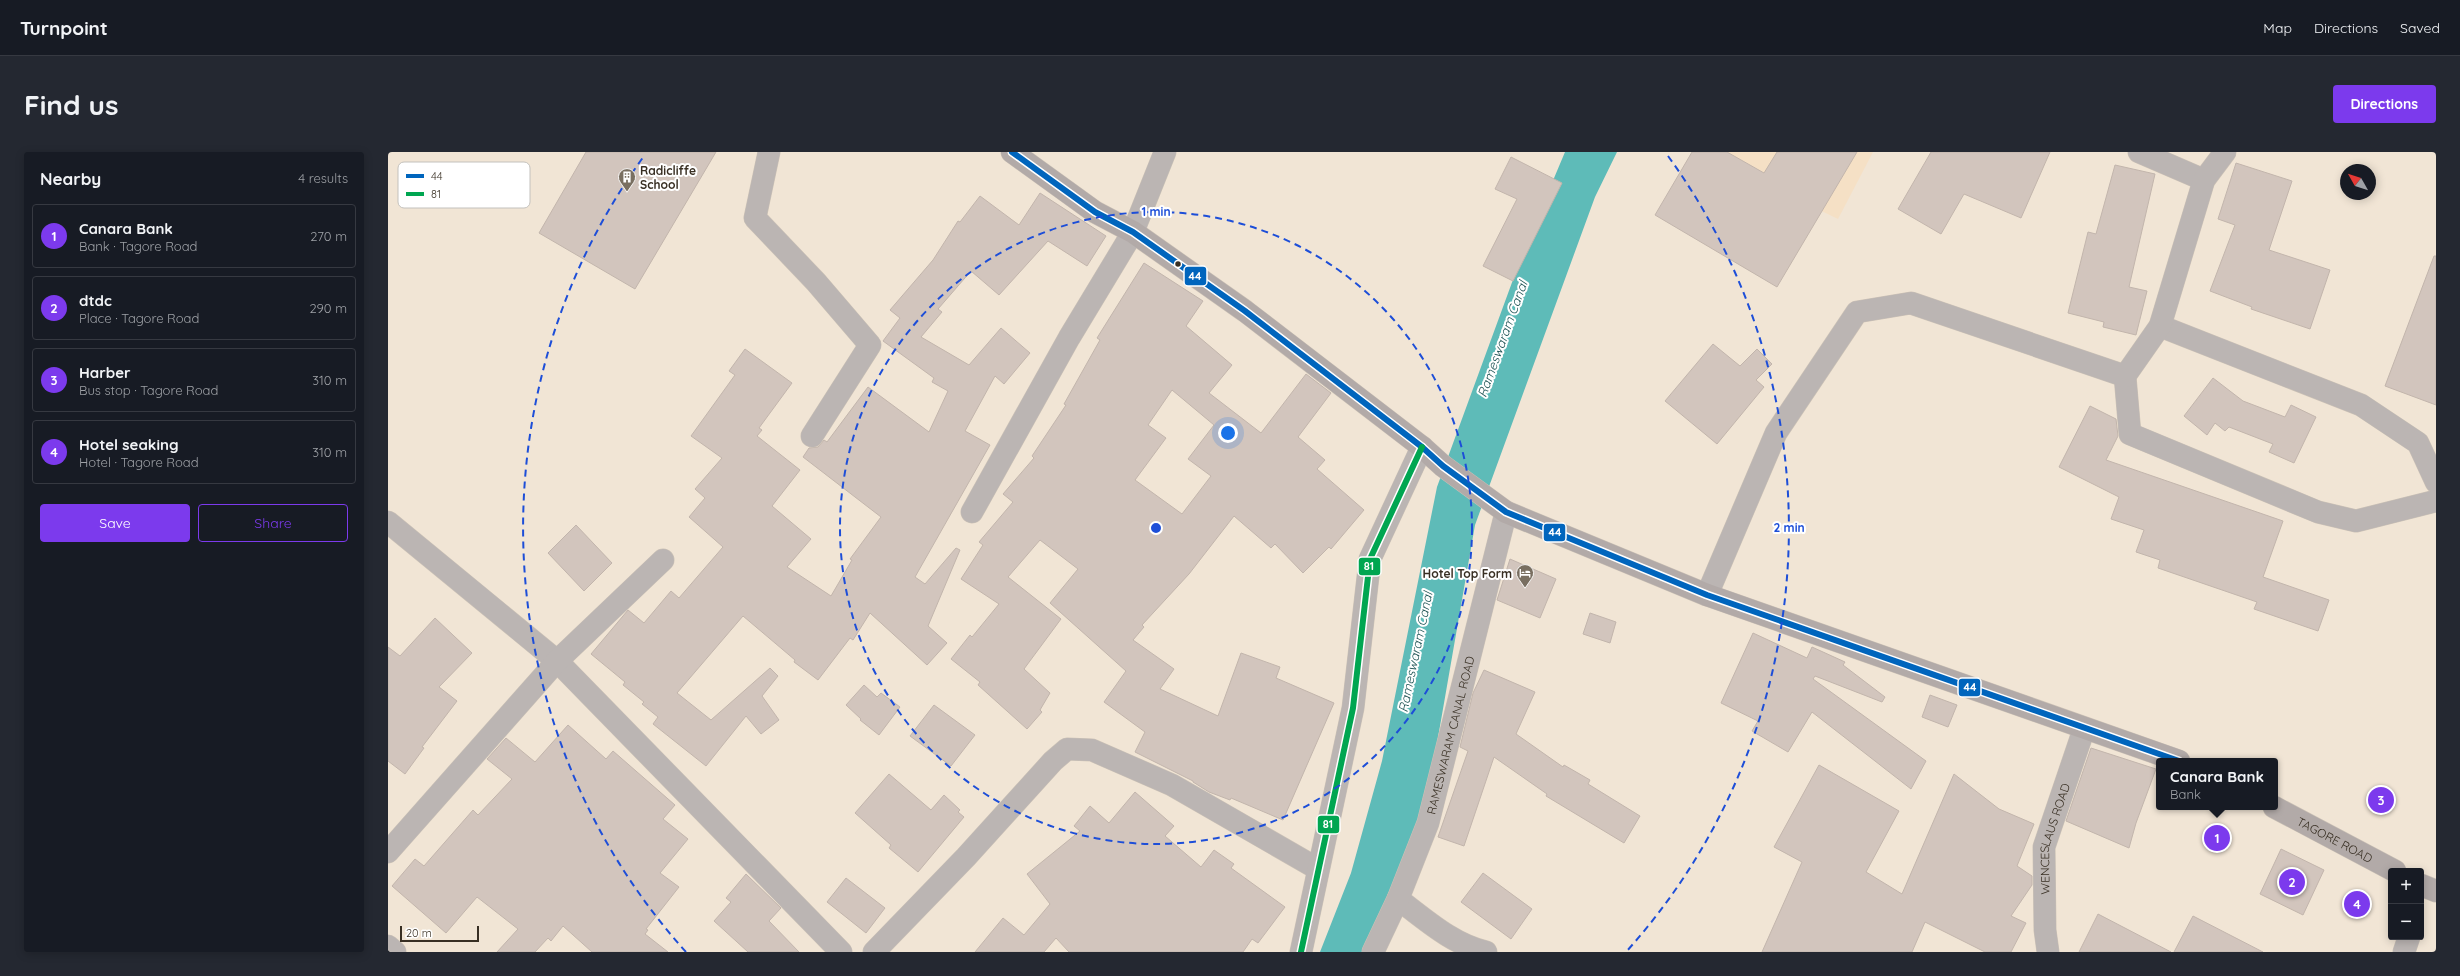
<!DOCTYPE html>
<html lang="en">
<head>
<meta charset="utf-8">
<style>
  :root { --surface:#171b24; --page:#242831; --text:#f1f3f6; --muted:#9ea1a6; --line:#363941; --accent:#7c3aed }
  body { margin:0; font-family:Quicksand,sans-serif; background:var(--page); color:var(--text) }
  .controls { position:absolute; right:12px; bottom:12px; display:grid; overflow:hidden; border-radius:4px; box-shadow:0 2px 10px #0003 }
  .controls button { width:36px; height:36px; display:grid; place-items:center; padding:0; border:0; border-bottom:1px solid var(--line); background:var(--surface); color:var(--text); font:20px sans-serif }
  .compass { position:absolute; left:1952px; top:12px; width:36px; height:36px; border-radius:50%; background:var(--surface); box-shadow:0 2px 10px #0003; rotate:309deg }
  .scale { position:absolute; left:12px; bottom:10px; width:79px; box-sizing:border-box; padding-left:4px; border:2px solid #382f23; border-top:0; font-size:11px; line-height:14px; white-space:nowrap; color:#382f23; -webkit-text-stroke:3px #fff; paint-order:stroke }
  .you { position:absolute; left:840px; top:281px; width:14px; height:14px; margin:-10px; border:3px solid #fff; border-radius:50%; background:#1a73e8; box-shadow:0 0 0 6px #1a73e833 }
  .badge { display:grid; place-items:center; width:26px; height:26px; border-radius:50%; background:var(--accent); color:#fff; font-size:13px; font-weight:700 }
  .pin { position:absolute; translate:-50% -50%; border:2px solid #fff; box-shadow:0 1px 4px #0006 }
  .popup { position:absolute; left:1768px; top:606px; width:122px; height:52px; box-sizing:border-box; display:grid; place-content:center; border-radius:4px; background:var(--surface); filter:drop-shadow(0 1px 3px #0005); font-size:13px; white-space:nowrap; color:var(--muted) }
  .popup b { font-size:15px; color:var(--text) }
  .popup::after { content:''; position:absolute; left:50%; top:100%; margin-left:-8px; border:8px solid transparent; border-top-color:var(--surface) }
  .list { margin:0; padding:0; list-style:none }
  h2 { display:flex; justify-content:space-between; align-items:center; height:52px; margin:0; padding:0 16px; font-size:17px }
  h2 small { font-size:13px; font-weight:400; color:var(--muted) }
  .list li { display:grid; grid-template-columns:26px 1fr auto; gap:12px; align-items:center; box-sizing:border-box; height:64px; margin:0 8px 8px; padding:0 8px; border:1px solid var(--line); border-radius:4px }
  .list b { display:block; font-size:15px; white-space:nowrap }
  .list p { margin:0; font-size:13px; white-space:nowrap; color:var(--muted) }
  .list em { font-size:13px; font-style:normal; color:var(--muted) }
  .actions { display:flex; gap:8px; padding:12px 16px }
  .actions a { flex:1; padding:9px 0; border:1px solid var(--accent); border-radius:4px; text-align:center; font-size:14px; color:var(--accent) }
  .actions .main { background:var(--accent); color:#fff }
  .map { position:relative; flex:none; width:2048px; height:800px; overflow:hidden; border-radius:4px }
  header { display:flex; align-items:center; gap:24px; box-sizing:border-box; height:56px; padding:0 20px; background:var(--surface); border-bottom:1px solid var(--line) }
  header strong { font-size:19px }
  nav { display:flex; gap:22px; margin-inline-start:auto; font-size:14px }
  .intro { display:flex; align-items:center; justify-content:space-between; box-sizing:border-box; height:96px; padding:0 24px }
  h1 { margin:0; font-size:28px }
  .button { padding:10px 18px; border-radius:4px; background:var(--accent); color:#fff; font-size:14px; font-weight:700 }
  main { display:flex; gap:24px; padding:0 24px }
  aside { flex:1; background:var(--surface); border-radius:4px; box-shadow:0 2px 10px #0003 }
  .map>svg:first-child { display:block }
  .built { fill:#f5e0c5 }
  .water { fill:#5ebbb8 }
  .building { fill:#d2c5bd; stroke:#c2b5ac; fill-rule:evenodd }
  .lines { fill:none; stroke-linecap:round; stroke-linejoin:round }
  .minor-casing { stroke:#cdc3b7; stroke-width:23 }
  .tertiary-casing { stroke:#cdc3b7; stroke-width:23 }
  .secondary-casing { stroke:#cdc3b7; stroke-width:23 }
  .minor { stroke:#bbb5b3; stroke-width:22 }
  .tertiary { stroke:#bbb5b3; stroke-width:22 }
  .secondary { stroke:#b2aaa8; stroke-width:22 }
  .bus-1-casing { stroke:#fff; stroke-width:9 }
  .bus-2-casing { stroke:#fff; stroke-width:9 }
  .bus-1 { stroke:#0065bd; stroke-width:6 }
  .bus-2 { stroke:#00a651; stroke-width:6 }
  .ring { fill:none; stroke:#1d4ed8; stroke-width:2; stroke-dasharray:7 5 }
  .bus-dot { fill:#382f23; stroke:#fff; stroke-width:1.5 }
  .labels { text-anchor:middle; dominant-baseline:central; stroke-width:4; stroke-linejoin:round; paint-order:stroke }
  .poi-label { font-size:12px; font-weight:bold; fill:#382f23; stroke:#fff; text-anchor:start }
  .street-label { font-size:12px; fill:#382f23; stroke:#fff }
  .water-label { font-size:13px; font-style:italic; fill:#215556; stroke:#fff }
  .key { fill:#fff; stroke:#c3c1bd; stroke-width:1 }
  .key-label { font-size:11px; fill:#382f23 }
  .centre { fill:#1d4ed8; stroke:#fff; stroke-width:2 }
  .ring-label { font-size:12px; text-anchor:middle; font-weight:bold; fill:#1d4ed8; stroke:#fff; stroke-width:4; stroke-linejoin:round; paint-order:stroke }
  .line-badge { stroke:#fff; stroke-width:1.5 }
  .badge-label { font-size:11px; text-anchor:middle; font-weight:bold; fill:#fff }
</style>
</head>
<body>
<header>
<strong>Turnpoint</strong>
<nav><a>Map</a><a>Directions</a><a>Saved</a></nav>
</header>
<div class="intro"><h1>Find us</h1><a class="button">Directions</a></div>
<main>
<aside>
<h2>Nearby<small>4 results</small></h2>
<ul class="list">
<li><span class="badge">1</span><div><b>Canara Bank</b><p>Bank · Tagore Road</p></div><em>270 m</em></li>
<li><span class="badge">2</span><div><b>dtdc</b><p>Place · Tagore Road</p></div><em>290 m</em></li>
<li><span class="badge">3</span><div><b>Harber</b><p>Bus stop · Tagore Road</p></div><em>310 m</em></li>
<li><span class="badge">4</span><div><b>Hotel seaking</b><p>Hotel · Tagore Road</p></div><em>310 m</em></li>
</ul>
<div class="actions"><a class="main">Save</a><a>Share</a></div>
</aside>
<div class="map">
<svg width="2048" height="800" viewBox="0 0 2048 800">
  <rect width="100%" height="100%" fill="#f1e5d5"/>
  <!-- built -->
  <path class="built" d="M1312,0H1485L1450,67Z"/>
  <!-- water -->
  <path class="water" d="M1177,0H1229L1207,45L1087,373L1036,666L980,800H932L963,721L994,609L1049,335L1137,95Z"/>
  <!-- building -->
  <g class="building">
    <path d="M198,0H328L247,137L151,81Z"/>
    <path d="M1304,0H1339L1376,21L1389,0H1469L1389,135L1267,63Z"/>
    <path d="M1543,0H1662L1633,66L1576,42L1553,82L1510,57Z"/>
    <path d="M1123,5L1174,31L1125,129L1095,114L1129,47L1107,37Z"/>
    <path d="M1848,11L1904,29L1881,98L1942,118L1922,177L1863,157L1864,155L1822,139L1847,73L1830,67Z"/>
    <path d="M1727,13L1767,22L1741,135L1759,139L1748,183L1715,175L1716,170L1680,161L1700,80L1708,82Z"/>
    <path d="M652,41L718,84L699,114L660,89L611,143L583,119L550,157L554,160L533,185L581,213L613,176L642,201L616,232L607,224L577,279L602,293L527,425L537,432L568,396L572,398L540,474L559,491L539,513L482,461L465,488L462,486L430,528L406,510L407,508L355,464L289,541L323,568L382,516L390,524L374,544L391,568L373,582L358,564L318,614L265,572L270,565L254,552L256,550L235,533L237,530L203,502L240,458L256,471L283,439L291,446L335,395L301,365L317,346L307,337L334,306L303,284L347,223L341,219L357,197L404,231L371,276L374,278L369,284L412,318L384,354L423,387L399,415L443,444L464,408L462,407L493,365L415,305L421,296L430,295L436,288L439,290L480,235L541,280L560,239L544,230L546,226L495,189L512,166L502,158L545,108L570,69L572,70L592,44L631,73Z"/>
    <path d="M2046,104H2048V253L1997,234Z"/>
    <path d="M756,111L815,149L798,174L844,213L821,241L873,281L918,222L943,241L910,285L937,308L929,317L976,358L943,397L941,395L915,421L887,392L883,396L846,364L801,422L754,473L756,475L745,488L786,517L772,537L830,564L853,501L892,515L888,526L946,551L895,668L843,646L842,648L821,640L805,630V629L747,600L757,580L716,550L738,519L662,451L690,417L652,388L620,425L673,467L636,517L662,541L652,558L654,560L639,577L590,533L592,530L563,507L582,483L584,485L611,452L573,427L595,393L591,390L625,350L615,342L646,306L644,304L678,253L676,252L712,188L709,186ZM784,238L826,273L800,307L823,324L794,362L747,328L778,286L760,273Z"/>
    <path d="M1325,192L1352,214L1369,197L1384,212L1368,228L1376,235L1329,292L1277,249Z"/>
    <path d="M1825,226L1855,249L1897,265L1903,253L1928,265L1906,311L1881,300L1885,292L1841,275L1837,279L1827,271L1819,283L1796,264Z"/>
    <path d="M1702,254L1728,267L1730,284L1718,308L1895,369L1875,425L1941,448L1930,479L1866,457L1869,450L1770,416L1772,408L1748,400L1756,378L1723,367L1731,345L1671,315Z"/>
    <path d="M188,373L224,411L196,439L160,401Z"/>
    <path d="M1122,407L1168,427L1152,466L1109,448Z"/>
    <path d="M1202,461L1228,470L1222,491L1195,482Z"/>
    <path d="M47,466L84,501L51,535L69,549L34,595L36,596L17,622L0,609V495L12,504Z"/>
    <path d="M1365,481L1419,506L1424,495L1457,510L1455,513L1497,545L1494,550L1427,524L1425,527L1538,609L1523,637L1424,560L1400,600L1364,579L1370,569L1333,551Z"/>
    <path d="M1096,518L1147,540L1128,582L1175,615L1176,613L1202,628L1200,632L1252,664L1236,691L1158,644L1159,642L1106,605L1076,694L1050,685L1080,599L1072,595L1085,541Z"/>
    <path d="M476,533L489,545L493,541L512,555L491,583L472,568L473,567L458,553Z"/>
    <path d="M1542,543L1569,553L1560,575L1534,565Z"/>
    <path d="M546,553L587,583L563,614L522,584Z"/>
    <path d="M180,573L218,607L225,599L287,653L275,667L300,687L272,721L291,735L258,777L260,778L257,782L280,800H204L175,774L163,789L160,786L147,800H109L130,777L89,745L58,781L4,734L27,707L36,714L85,658L90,663L124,627L99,607L118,586L147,610Z"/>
    <path d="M1703,596L1768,617L1748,671L1741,696L1678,669Z"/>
    <path d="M1431,613L1511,659L1478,720L1514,742L1566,622L1611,657L1646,672L1629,714L1644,724V733L1623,764L1638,771L1623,800H1597L1537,770L1524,800H1374L1414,710L1386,695Z"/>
    <path d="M501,622L543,658L556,643L572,658L570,660L576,665L530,720L501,696L503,693L467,661Z"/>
    <path d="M747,640L786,674L777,684L813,715L826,698L846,712L843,716L897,755L870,791L864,787L855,800H681L668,786L656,800H587L615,766L636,783L662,752L639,722L692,679L686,674L702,654L721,671Z"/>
    <path d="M1893,697L1936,718L1915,763L1872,742Z"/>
    <path d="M1095,721L1144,757L1123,787L1073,750Z"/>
    <path d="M358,722L393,756L381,769L411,800H360L326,769L343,750L338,746Z"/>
    <path d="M458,726L497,756L478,781L439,750Z"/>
    <path d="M1710,762L1783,800H1691Z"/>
    <path d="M1805,764L1875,800H1786Z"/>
  </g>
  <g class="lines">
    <!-- minor casing -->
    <g class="minor-casing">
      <g id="minor">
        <path d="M381,0L367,66L428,130L482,193L424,284"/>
        <path d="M1751,0L1816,28"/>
        <path d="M1772,174L1973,253L2030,291L2048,330"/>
        <path d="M1737,224L1742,282L1930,360L1968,369L2048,349"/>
        <path d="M584,360L681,186L745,80L777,0"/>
        <path d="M0,370L169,509L453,800"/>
        <path d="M1319,443L1388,281L1469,160L1523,151L1737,224L1772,174L1816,28L1837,0"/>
        <path d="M0,700L169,509L275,408"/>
        <path d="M1010,747C1038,768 1064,792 1098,800"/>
        <path d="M0,794L7,800"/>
        <path d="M486,800L578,705L665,609L679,597L704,598L784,633L930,717"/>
        <path id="s1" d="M985,800L1010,747L1040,671L1118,360"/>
        <path id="s2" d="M1660,800L1657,778L1656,695L1696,577"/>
        <path d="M2016,800L2021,785"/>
      </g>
    </g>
    <!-- tertiary casing -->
    <g class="tertiary-casing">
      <path id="tertiary" d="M913,800L965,556L982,407L1034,295"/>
    </g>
    <!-- secondary casing -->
    <g class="secondary-casing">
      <g id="secondary">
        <path d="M624,0L707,60L745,80L857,159L1034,295L1055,314L1118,360L1319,443L1791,609"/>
        <path id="s3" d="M1886,655L2007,719"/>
        <path d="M2033,733L2048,739"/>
      </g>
    </g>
    <!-- minor -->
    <use href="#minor" class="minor"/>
    <!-- tertiary -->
    <use href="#tertiary" class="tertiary"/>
    <!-- secondary -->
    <use href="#secondary" class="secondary"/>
    <!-- bus-1 casing -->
    <g class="bus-1-casing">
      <path id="bus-1" d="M624,0L707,60L745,80L857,159L1034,295L1055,314L1118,360L1319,443L1791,609"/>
    </g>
    <!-- bus-2 casing -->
    <g class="bus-2-casing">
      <path id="bus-2" d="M913,800L965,556L982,407L1034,295"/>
    </g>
    <!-- bus-1 -->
    <use href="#bus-1" class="bus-1"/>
    <!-- bus-2 -->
    <use href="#bus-2" class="bus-2"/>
  </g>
  <!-- distance rings -->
  <g class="ring">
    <circle cx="768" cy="376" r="316"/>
    <path d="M298 800A633 633 0 0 1 256 4M1280 4A633 633 0 0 1 1238 800"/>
  </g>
  <!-- icons -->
  <defs>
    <g id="building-pin" transform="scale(0.9)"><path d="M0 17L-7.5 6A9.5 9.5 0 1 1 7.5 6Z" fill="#796f61" stroke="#fff"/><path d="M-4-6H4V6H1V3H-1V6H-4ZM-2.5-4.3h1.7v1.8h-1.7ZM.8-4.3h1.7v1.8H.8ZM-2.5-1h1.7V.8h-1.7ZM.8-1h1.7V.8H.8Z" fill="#fff"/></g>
    <g id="hotel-pin" transform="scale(0.9)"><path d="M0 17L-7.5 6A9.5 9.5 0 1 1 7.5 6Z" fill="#796f61" stroke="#fff"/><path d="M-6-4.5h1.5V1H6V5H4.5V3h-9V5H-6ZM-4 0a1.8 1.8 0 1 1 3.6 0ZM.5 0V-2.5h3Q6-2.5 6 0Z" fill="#fff"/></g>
  </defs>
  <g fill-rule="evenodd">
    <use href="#building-pin" x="239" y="25"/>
    <use href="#hotel-pin" x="1137" y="421"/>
  </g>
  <!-- markers -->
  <circle class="bus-dot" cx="790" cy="112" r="3.5"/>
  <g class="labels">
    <!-- poi labels -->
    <g class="poi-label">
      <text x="252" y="18">Radicliffe<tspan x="252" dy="14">School</tspan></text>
      <text x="1124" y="421" text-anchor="end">Hotel Top Form</text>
    </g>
    <!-- street labels -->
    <g class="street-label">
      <text stroke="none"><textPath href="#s1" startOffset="231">RAMESWARAM CANAL ROAD</textPath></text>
      <text stroke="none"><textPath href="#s2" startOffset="115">WENCESLAUS ROAD</textPath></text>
      <text stroke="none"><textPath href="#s3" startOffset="69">TAGORE ROAD</textPath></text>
    </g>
    <!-- water labels -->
    <g class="water-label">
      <text transform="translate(1114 187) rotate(-70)">Rameswaram Canal</text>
      <text transform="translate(1027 500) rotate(-78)">Rameswaram Canal</text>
    </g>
  </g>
  <!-- legend -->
  <rect x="10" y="10" width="132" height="46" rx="6" class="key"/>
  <rect x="18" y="22" width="18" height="4" fill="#0065bd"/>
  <rect x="18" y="40" width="18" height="4" fill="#00a651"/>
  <g class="key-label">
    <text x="43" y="28">44</text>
    <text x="43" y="46">81</text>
  </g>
  <circle cx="768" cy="376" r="6" class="centre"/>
  <g class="ring-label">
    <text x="768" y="64">1 min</text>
    <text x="1401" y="380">2 min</text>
  </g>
  <g class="line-badge">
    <rect x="796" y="114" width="23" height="20" rx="4" fill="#0065bd"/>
    <rect x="1155" y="371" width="23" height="19" rx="4" fill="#0065bd"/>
    <rect x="970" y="405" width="23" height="19" rx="4" fill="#00a651"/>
    <rect x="1570" y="526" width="23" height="19" rx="4" fill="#0065bd"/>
    <rect x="929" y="663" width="23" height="19" rx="4" fill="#00a651"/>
  </g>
  <g class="badge-label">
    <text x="807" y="128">44</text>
    <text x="1167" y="384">44</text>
    <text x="981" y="418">81</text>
    <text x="1582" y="539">44</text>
    <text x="940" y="676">81</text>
  </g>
</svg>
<div class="controls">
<button>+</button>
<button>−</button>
</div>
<svg class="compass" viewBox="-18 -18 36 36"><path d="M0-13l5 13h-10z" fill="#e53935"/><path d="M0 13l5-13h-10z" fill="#9ea1a6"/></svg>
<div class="scale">20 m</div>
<div class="you"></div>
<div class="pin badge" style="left:1829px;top:686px">1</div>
<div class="popup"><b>Canara Bank</b>Bank</div>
<div class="pin badge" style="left:1904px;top:730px">2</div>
<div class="pin badge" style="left:1993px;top:648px">3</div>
<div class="pin badge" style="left:1969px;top:752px">4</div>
</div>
</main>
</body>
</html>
